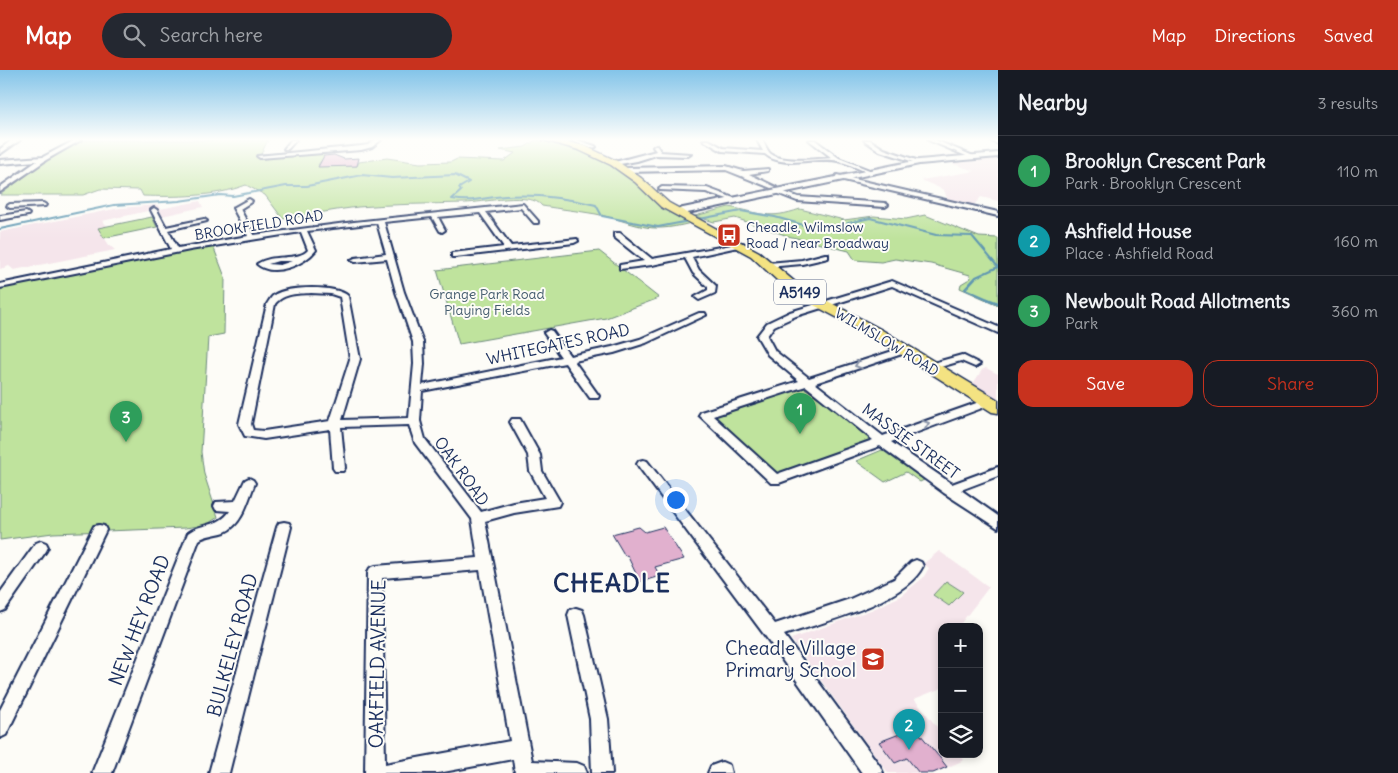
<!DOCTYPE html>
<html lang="en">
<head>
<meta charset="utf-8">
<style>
  :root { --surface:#171b24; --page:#242831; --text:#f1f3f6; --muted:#9ea1a6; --line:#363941; --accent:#c8321e }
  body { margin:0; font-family:Delius,sans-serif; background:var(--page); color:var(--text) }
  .controls { position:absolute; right:15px; bottom:15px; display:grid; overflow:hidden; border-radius:10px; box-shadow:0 2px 8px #0003 }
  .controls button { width:45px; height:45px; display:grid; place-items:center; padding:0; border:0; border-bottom:1px solid var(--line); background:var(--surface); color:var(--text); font:25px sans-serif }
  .you { position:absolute; left:675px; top:429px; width:18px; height:18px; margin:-12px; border:4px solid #fff; border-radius:50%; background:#1a73e8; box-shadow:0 0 0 8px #1a73e833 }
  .badge { display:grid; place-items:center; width:32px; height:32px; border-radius:50%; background:var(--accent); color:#fff; font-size:16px; font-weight:700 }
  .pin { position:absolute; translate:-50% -41px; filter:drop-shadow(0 1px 2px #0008) }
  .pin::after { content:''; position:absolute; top:26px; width:18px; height:15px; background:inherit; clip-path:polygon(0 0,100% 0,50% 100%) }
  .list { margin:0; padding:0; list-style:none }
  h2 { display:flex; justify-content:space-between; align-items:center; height:65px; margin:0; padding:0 20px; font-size:21px }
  h2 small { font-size:16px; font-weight:400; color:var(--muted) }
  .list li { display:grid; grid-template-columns:32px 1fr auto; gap:15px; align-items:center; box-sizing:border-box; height:70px; padding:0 20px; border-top:1px solid var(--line) }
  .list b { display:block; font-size:19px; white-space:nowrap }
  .list p { margin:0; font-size:16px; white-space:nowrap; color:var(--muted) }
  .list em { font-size:16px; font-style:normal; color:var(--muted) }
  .actions { display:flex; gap:10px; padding:15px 20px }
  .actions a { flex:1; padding:11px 0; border:1px solid var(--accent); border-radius:15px; text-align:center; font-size:18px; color:var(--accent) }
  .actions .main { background:var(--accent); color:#fff }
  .icon { flex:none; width:28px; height:28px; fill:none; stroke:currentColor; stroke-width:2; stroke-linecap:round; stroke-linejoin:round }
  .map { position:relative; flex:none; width:998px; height:703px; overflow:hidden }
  header { display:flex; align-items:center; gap:30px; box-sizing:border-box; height:70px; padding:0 25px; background:var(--accent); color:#fff }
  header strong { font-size:24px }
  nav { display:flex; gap:28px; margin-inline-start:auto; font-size:18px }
  .search { width:350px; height:45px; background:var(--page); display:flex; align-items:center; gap:12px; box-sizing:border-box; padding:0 18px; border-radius:28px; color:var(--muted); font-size:19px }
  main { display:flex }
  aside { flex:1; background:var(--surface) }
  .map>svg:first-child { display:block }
  .built { fill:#f5e5eb }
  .green { fill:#bfe39d; stroke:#6d897e }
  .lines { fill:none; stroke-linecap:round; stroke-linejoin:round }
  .stream-far1 { stroke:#5f97b2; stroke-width:2 }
  .stream { stroke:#5f97b2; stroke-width:2.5 }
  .building { fill:#e1b0ce; stroke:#1b2f5e }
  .street-casing { stroke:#1b2f5e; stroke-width:4 }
  .secondary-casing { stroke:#1b2f5e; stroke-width:4 }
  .primary-casing { stroke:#1b2f5e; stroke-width:3 }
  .street { fill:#fdfcf7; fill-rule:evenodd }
  .secondary { fill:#fdfcf7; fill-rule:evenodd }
  .primary { fill:#f4e382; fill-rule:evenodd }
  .oneway { stroke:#8c96aa }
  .labels { text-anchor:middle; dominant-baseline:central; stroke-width:4; stroke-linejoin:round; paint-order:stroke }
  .far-street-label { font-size:14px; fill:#1b2f5e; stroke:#fdfcf7 }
  .far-poi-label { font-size:14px; fill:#1b2f5e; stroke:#fdfcf7; text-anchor:start }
  .far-park-label { font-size:14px; fill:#445c6e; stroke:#fdfcf7 }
  .shield { fill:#fdfcf7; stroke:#5f6c8c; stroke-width:1 }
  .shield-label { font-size:15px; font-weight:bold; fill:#1b2f5e }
  .street-label { font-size:16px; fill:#1b2f5e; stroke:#fdfcf7 }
  .near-street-label { font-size:19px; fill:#1b2f5e; stroke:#fdfcf7 }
  .near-poi-label { font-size:19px; fill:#1b2f5e; stroke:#fdfcf7; text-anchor:end }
  .near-district-label { font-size:25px; font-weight:bold; letter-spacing:1px; fill:#1b2f5e; stroke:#fdfcf7 }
</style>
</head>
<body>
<header>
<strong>Map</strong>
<div class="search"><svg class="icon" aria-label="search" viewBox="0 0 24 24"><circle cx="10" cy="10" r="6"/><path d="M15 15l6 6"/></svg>Search here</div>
<nav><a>Map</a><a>Directions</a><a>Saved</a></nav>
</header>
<main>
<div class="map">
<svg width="998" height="703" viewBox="0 0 998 703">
  <rect width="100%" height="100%" fill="#fdfcf7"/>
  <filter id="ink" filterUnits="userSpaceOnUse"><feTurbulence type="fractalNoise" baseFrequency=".02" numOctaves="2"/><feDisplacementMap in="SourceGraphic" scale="10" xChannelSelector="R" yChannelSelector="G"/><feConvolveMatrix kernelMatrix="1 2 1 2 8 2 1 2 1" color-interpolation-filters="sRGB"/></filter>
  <g filter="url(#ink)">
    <!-- built -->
    <g class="built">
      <path d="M998,88V131L981,127L972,137L948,131L944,120L921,110L975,101L947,92Z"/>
      <path d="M200,131L203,137L162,146L157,139L102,151L108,156L98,158L109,175L115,180L14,200L9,196L0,199V162L120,138L158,135L160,139Z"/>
      <path d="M986,298L998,304V332L966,314L974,312L982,300Z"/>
      <path d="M939,481L989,517L958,557H942V618L914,629L942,663V684H959L964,690L935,703H888L791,569L871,540L899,527L923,508L929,498L923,494Z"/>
    </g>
    <!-- green -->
    <g class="green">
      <path d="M83,70H268L261,84L324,81L323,88L318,95L357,96L359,92L387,88L420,93L451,92L457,89L504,91L515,83L500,80L525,77L536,70L582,78L614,93L691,153C645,165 638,153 596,144C579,141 560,139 542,136C532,121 481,133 465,133C429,134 394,134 358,137C333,140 308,145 283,149L265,125L246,115C214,127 176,127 143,126L140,120L100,119L83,125H0L48,89Z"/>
      <path d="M729,137C760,143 769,150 800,139L844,150L874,146L906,149L925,145L979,167L998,168V235L960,218L961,214L971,208L970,205L931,194L895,189L881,192L855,190L849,181L788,166L735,148L714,152L695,146Z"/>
      <path d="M152,147L157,157L104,168L98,158Z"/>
      <path d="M213,176L225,207L224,264L208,267L201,382L204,404L218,447L206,455L185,458L53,463L0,470V218Z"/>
      <path d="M599,181L659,228L606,248L459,274L437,200Z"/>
      <path d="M803,317L877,368L777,407L708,346Z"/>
      <path d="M882,380L924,410L920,412L906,402L885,412L856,391Z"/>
      <path d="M946,511L963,522L949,536L933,525Z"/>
    </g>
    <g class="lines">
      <!-- stream-far1 -->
      <path class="stream-far1" d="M0,159L114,135L179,131L220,125L233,126L286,116H307L362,105L392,108L455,105L469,112L459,118L461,121L452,129C471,132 477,129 495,127C529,123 563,127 596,135L602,146L658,157L741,141L775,147L814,158H842L848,153L870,148L936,165L972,166L998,197L976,207L965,219L990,230"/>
      <!-- stream -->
      <path class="stream" d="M987,229L998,233"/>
    </g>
    <!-- building -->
    <g class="building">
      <path d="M334,85L344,89L359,88L357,96L318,97L324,86Z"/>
      <path d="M639,457L645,462L663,457L684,489L655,497L660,506L640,512L627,485L625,486L612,464Z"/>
      <path d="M915,658L940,688L947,697L933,703H919L907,688L895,693L879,672Z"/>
    </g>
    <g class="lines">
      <!-- street casing -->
      <g class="street-casing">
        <g id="street">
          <path d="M75,70H81L46,90L0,122V117L37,91L0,94V90L43,87Z"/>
          <path d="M291,70H296L288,79H284Z"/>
          <path d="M375,70H381L372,77L361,80L260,88L257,86L361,76L368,75Z"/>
          <path d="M577,70L595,76L596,77L591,78L572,71Z"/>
          <path d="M703,70H709L723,78L763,81L757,70H762C765,74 767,81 771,84C783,93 817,89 832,88L809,70H815L839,88L872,101L867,102C858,99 848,93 838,91C817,86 783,100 765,84L722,81Z"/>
          <path d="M864,70H870L884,79L922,92L917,93L880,81Z"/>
          <path d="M928,70H935L976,87L971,88Z"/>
          <path d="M991,70H998V74L991,71Z"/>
          <path d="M656,75L661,82L691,84L688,86L656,85L637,91L614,95L611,93L656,81L653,77Z"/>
          <path d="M726,96L743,101L768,99V101L749,104L776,117L771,118L726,100L624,102L621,100L624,98Z"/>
          <path d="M837,105L998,142V146L835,108Z"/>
          <path d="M662,117L707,118L742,131L737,132L706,122L660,120L659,119Z"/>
          <path d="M776,119L798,127L885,133L888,135L885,137L797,131L774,122V120Z"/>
          <path d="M249,129L252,131L251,132L240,139L254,165L354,152L523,134L538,151V153H534L521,138L486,142L511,176L577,169L578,171L574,173L455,187H452V183L504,177L480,143L438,147L445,160L442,162L440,161L432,147L384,152L404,222L423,272L424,294L422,315L561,287L544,263L549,260L552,261L570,286L612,277L640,269L699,243H705L706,245L646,273L614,283L574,291L599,326L598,328H590L565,293L422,321L420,351L425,369L481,442L514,433L545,428L530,401L528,385L510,352L512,349H520L540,385L542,401L560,432L558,436L514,443L485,451L532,691L577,693L584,696L587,703H515L513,689L438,703H365L368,502L370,498L375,496L478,488L472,449L415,373L409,355L341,357L345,398L343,401H335L333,398L330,359L264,369L245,366L239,354L267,234C269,231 271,227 274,225C287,216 337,215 348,226L360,289L342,350L409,348L414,294L413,272L396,222L387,189L355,192L351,190L355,188L386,184L377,153L307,161L316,180C304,195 273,208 257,194C273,183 297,192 308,180L301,162L190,180L0,218V214L171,179L151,140L154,138L157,140L166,157L204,149L207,151L168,160L178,178L248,166L233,138ZM278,191H292L280,195L268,194ZM311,223L331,224L340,227L350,289L330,351L264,361L253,360L251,354L275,234C284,223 298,224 311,223ZM480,500L510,671L385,694L382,508Z"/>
          <path d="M43,133L46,135L45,136L10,138L7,136L10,134Z"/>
          <path d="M26,142L29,144L28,145L0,150V146Z"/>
          <path d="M614,163H620L652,189L743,173L747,175L692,187L699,200L716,216L715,223L699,230L695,227L708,220V217L693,203L685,188L652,195L620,199V195L644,191L614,167Z"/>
          <path d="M825,184H828V188L802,194L768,197L764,195L768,193L802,190Z"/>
          <path d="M892,211L998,257V263L892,216L796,246L774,256L767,266L775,281L809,308L902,278H908L910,280L908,282L815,313L883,366L985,330H993L994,332L993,334L891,372L952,414L998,397V406L961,420L998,446V458L944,423L880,376L779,413H771L699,345L701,342L799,311L768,285L757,266L767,253L790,242ZM806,316L873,370L777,404L713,346Z"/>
          <path d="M962,285L980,294L975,297L961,291L930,300L925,297L926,295Z"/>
          <path d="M643,390L647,391L775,554L850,529L894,509L911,492L916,490L921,492L923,496C906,532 821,553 784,565L880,696L883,703H862L766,567L639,397L637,394L639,391Z"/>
          <path d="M249,408L253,410L255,413C248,430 243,454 225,462C216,465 206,465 199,470L112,703H92L188,463C203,452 218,458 230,441L216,440L214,436L216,432L235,431L245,410Z"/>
          <path d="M284,452L289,453L291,457L229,703H209L277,457L279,453Z"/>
          <path d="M99,455L104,456L106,460L6,665L0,668V640L94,456Z"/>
          <path d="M41,471L46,473L48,477L46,481L5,540L0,542V523L36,473Z"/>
          <path d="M576,538L582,540L584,545L608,649L612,703H592L590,649L568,545L570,540Z"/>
          <path d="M722,692L729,695L731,703H708L711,696Z"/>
        </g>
      </g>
      <!-- secondary casing -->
      <g class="secondary-casing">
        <g id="secondary">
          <path d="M12,70H20L0,84V79Z"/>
          <path d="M998,83V87L919,94L678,145L673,142L678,139L919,90Z"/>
        </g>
      </g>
      <!-- primary casing -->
      <g class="primary-casing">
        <path id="primary" d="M543,70H559L585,76L617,91L641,108L669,133L759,182L801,217L882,260L998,330V343L992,342L872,266L791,223L751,186L661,137L635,112L611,95L579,80Z"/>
      </g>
      <!-- street -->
      <use href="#street" class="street"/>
      <!-- secondary -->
      <use href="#secondary" class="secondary"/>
      <!-- primary -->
      <use href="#primary" class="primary"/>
    </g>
    <!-- one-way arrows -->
    <defs><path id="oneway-chevron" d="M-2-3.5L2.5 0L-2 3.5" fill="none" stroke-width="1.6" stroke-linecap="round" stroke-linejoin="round" transform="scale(1.25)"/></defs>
    <g class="oneway">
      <use href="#oneway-chevron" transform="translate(858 295) rotate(162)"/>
      <use href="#oneway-chevron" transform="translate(926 354) rotate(-19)"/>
    </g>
  </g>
  <!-- sky -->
  <linearGradient id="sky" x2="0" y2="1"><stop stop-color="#83c4e9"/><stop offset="0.41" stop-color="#fefefb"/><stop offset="1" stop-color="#fefefb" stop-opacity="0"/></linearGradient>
  <rect width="998" height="169" fill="url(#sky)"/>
  <!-- icons -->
  <defs>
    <g id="bus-square" transform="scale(1.25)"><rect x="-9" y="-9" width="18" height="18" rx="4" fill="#c8321e" stroke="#fdfcf7"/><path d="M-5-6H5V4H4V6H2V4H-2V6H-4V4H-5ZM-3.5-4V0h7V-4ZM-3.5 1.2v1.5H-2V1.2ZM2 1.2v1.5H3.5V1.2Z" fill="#fff"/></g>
    <g id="school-square" transform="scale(1.25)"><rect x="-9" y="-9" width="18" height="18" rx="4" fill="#c8321e" stroke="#fdfcf7"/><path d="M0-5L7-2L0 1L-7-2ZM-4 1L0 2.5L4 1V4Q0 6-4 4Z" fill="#fff"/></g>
  </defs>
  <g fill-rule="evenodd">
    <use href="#bus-square" x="729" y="165"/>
    <use href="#school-square" x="873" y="589"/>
  </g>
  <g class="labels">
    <!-- far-street labels -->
    <g class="far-street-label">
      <text transform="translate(259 155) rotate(-9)">BROOKFIELD ROAD</text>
      <text transform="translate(887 272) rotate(31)">WILMSLOW ROAD</text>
    </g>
    <!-- far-poi labels -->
    <g class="far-poi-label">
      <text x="746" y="157">Cheadle, Wilmslow<tspan x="746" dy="16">Road / near Broadway</tspan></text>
    </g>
    <!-- far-park labels -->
    <g class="far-park-label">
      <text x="487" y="224">Grange Park Road<tspan x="487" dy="16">Playing Fields</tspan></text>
    </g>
    <!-- shield labels -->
    <rect class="shield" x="774" y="209.5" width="52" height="25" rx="4"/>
    <g class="shield-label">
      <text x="800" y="222">A5149</text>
    </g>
    <!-- street labels -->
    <g class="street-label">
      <text transform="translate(558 274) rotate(-12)">WHITEGATES ROAD</text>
      <text transform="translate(911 371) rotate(36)">MASSIE STREET</text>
      <text transform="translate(462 401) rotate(54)">OAK ROAD</text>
    </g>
    <!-- near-street labels -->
    <g class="near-street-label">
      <text transform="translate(139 550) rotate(-69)">NEW HEY ROAD</text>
      <text transform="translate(232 575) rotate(-75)">BULKELEY ROAD</text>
      <text transform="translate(377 594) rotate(-89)">OAKFIELD AVENUE</text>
    </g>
    <!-- near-poi labels -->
    <g class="near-poi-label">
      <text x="856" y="578">Cheadle Village<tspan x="856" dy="22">Primary School</tspan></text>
    </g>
    <!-- near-district labels -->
    <g class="near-district-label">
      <text x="612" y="513">CHEADLE</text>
    </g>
  </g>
</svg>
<div class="controls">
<button>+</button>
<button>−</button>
<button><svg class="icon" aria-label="layers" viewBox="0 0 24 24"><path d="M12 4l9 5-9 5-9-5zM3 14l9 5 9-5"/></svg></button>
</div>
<div class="you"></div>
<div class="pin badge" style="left:800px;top:364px;background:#2e9e5b">1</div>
<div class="pin badge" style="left:909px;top:680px;background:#0f9aa8">2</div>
<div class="pin badge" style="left:126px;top:372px;background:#2e9e5b">3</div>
</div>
<aside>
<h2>Nearby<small>3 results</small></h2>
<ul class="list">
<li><span class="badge" style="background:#2e9e5b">1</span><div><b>Brooklyn Crescent Park</b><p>Park · Brooklyn Crescent</p></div><em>110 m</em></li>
<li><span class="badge" style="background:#0f9aa8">2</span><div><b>Ashfield House</b><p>Place · Ashfield Road</p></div><em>160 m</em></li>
<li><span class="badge" style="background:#2e9e5b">3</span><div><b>Newboult Road Allotments</b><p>Park</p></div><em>360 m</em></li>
</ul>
<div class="actions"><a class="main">Save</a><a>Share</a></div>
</aside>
</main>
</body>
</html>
